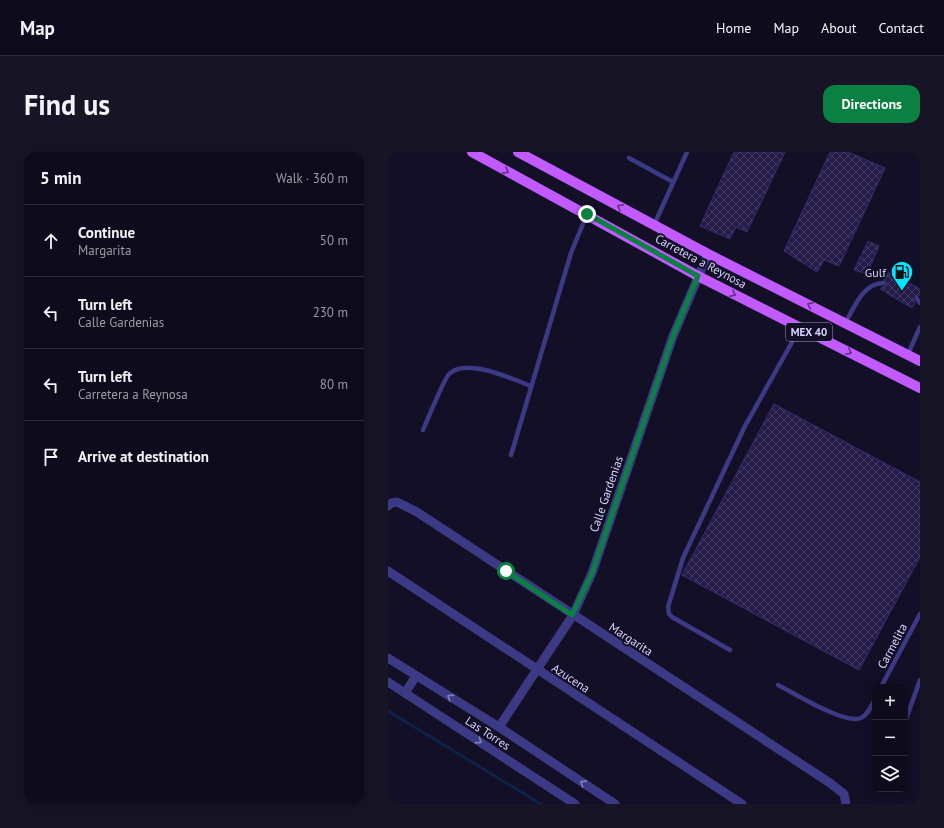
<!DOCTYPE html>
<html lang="en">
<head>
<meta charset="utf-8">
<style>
  :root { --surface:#0e0b1c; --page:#171425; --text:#f1f3f6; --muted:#9b9ba3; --line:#2e2b3b; --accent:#0b8043 }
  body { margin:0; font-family:"PT Sans",sans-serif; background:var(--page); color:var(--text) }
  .controls { position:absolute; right:12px; bottom:12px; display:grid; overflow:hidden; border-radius:8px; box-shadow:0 2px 10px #0003 }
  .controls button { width:36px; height:36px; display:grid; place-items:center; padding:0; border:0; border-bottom:1px solid var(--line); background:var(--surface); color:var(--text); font:20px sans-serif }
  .stop { position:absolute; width:12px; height:12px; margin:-9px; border:3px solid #0b8043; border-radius:50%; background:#fff }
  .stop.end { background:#0b8043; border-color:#fff; box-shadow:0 1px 4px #0008 }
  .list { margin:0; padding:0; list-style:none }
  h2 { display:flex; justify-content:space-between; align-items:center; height:52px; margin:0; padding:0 16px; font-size:17px }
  h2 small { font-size:13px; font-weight:400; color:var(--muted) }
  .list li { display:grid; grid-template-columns:26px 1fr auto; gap:12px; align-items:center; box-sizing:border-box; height:72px; padding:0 16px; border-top:1px solid var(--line) }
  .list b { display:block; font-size:15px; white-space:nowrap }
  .list p { margin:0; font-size:13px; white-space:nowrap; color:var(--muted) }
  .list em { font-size:13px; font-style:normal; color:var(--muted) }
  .icon { flex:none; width:22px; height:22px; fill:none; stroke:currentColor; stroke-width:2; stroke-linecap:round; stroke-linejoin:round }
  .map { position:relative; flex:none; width:532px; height:652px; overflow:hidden; border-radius:12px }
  header { display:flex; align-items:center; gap:24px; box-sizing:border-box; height:56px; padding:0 20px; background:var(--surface); border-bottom:1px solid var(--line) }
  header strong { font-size:19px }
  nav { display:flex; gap:22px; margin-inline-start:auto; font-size:14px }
  .intro { display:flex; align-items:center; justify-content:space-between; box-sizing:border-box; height:96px; padding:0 24px }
  h1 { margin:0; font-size:28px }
  .button { padding:10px 18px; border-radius:12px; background:var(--accent); color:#fff; font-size:14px; font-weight:700 }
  main { display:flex; gap:24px; padding:0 24px }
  aside { flex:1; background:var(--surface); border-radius:12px; box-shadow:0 2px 10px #0003 }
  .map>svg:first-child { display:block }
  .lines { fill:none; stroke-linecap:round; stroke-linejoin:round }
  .stream { stroke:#0c2248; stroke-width:3 }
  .building { fill:url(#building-cross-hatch); stroke:#3b2d73 }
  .lane { stroke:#3d3a85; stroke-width:4.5 }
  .street { stroke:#3d3a85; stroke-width:9 }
  .primary { stroke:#c25bff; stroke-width:10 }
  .oneway { stroke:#623188 }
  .oneway2 { stroke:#837fbc }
  .route { stroke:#0b8043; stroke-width:5 }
  .labels { text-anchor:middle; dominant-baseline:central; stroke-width:4; stroke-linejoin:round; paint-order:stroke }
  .shield { fill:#130f26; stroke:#9e99be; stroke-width:1 }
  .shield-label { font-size:11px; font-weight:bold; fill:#d9d4ff }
  .street-label { font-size:12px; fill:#d9d4ff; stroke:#130f26 }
  .poi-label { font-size:12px; fill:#d9d4ff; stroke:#130f26; text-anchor:end }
</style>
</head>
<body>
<header>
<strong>Map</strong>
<nav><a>Home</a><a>Map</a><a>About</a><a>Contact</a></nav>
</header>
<div class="intro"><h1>Find us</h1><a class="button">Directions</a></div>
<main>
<aside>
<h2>5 min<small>Walk · 360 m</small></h2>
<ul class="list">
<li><svg class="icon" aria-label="ahead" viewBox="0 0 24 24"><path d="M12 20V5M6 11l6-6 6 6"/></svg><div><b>Continue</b><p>Margarita</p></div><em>50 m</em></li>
<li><svg class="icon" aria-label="left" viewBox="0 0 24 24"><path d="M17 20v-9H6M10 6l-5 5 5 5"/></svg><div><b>Turn left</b><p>Calle Gardenias</p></div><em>230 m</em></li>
<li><svg class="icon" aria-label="left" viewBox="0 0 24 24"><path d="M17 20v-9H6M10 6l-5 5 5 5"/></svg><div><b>Turn left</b><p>Carretera a Reynosa</p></div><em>80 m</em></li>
<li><svg class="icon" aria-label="arrive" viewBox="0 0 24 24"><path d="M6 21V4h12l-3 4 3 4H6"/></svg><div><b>Arrive at destination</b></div></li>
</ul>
</aside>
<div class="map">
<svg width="532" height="652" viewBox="0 0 532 652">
  <defs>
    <pattern id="building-cross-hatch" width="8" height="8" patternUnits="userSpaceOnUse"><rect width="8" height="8" fill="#241b47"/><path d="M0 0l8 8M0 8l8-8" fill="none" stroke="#433b63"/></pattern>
  </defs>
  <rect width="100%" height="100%" fill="#130f26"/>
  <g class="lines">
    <!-- stream -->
    <path class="stream" d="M0,559L153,652"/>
  </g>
  <!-- building -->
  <g class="building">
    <path d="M346,0H397L359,80L348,75L342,87L312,74Z"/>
    <path d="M442,0H460L497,16L451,114L436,108L429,120L396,99Z"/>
    <path d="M480,89L491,94L479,122L466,118Z"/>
    <path d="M500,120L532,137L531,144L525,146L527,151L524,156L492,137L498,133L496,128Z"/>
    <path d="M386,252L532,330V405L471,518L294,423Z"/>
  </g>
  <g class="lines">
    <!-- lane -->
    <g class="lane">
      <path d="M241,6L285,30"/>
      <path d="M266,73L299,0"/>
      <path d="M529,147L532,151"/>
      <path d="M457,171C467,155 474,132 495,131"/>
      <path d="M520,202L532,175"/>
      <path d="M35,278C39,269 56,227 61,222C78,205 124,227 143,234"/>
      <path d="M123,303L183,101L199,62"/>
      <path d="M342,498L284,465L281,462L280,455L295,406L357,274L412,176"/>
      <path d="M390,533C406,541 457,573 473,566C480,563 483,554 487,547"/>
      <path d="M493,535L532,462"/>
      <path d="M517,570L532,528"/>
    </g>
    <!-- street -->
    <g class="street">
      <path d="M0,354L3,351L9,350L29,360L442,631L456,642L458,652"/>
      <path d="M0,419L354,652"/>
      <path d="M0,506L111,575L227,652"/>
      <path d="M0,530L187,652"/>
      <path d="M17,541L28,524"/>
      <path d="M111,575L185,463L204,421L285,184L320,102"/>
    </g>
    <!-- primary -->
    <g class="primary">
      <path d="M84,0L310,124L532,236"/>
      <path d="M130,0L320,102L532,209"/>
    </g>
  </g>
  <!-- one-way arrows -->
  <defs><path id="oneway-chevron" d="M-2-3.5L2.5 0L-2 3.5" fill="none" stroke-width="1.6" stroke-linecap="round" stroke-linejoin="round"/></defs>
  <g class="oneway">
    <use href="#oneway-chevron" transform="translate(118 19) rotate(28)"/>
    <use href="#oneway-chevron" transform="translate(232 55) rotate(-152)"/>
    <use href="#oneway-chevron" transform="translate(345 142) rotate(27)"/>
    <use href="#oneway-chevron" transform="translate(422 153) rotate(-154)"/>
    <use href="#oneway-chevron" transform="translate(461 200) rotate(27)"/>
  </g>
  <g class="oneway2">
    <use href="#oneway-chevron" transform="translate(62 545) rotate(-148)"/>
    <use href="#oneway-chevron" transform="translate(91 589) rotate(33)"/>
    <use href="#oneway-chevron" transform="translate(195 631) rotate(-147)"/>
  </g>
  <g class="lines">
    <!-- route -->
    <path class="route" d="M118,419L184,463L204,421L285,184L310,124L199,62"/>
  </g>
  <!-- icons -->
  <defs>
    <g id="fuel-pin" transform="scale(1.15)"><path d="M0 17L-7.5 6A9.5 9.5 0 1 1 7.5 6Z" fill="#00e5ff" stroke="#130f26"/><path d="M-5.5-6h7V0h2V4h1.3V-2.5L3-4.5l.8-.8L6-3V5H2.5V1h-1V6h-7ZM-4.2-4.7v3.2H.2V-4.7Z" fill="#111"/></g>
  </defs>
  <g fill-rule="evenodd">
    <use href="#fuel-pin" x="514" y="120"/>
  </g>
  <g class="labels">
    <!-- shield labels -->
    <rect class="shield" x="398" y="171" width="46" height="18" rx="3"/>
    <g class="shield-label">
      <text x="421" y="180">MEX 40</text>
    </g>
    <!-- street labels -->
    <g class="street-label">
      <text transform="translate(313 109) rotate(28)">Carretera a Reynosa</text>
      <text transform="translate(218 342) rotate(-71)">Calle Gardenias</text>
      <text transform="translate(243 487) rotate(33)">Margarita</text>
      <text transform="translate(504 494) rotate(-62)">Carmelita</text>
      <text transform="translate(183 526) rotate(33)">Azucena</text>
      <text transform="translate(100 581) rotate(33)">Las Torres</text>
    </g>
    <!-- poi labels -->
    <g class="poi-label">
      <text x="498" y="120">Gulf</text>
    </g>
  </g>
</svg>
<div class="controls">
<button>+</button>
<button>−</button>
<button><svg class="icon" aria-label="layers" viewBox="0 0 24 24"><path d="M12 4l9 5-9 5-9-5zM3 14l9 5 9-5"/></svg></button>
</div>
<div class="stop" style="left:118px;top:419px"></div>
<div class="stop end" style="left:199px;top:62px"></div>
</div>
</main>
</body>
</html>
